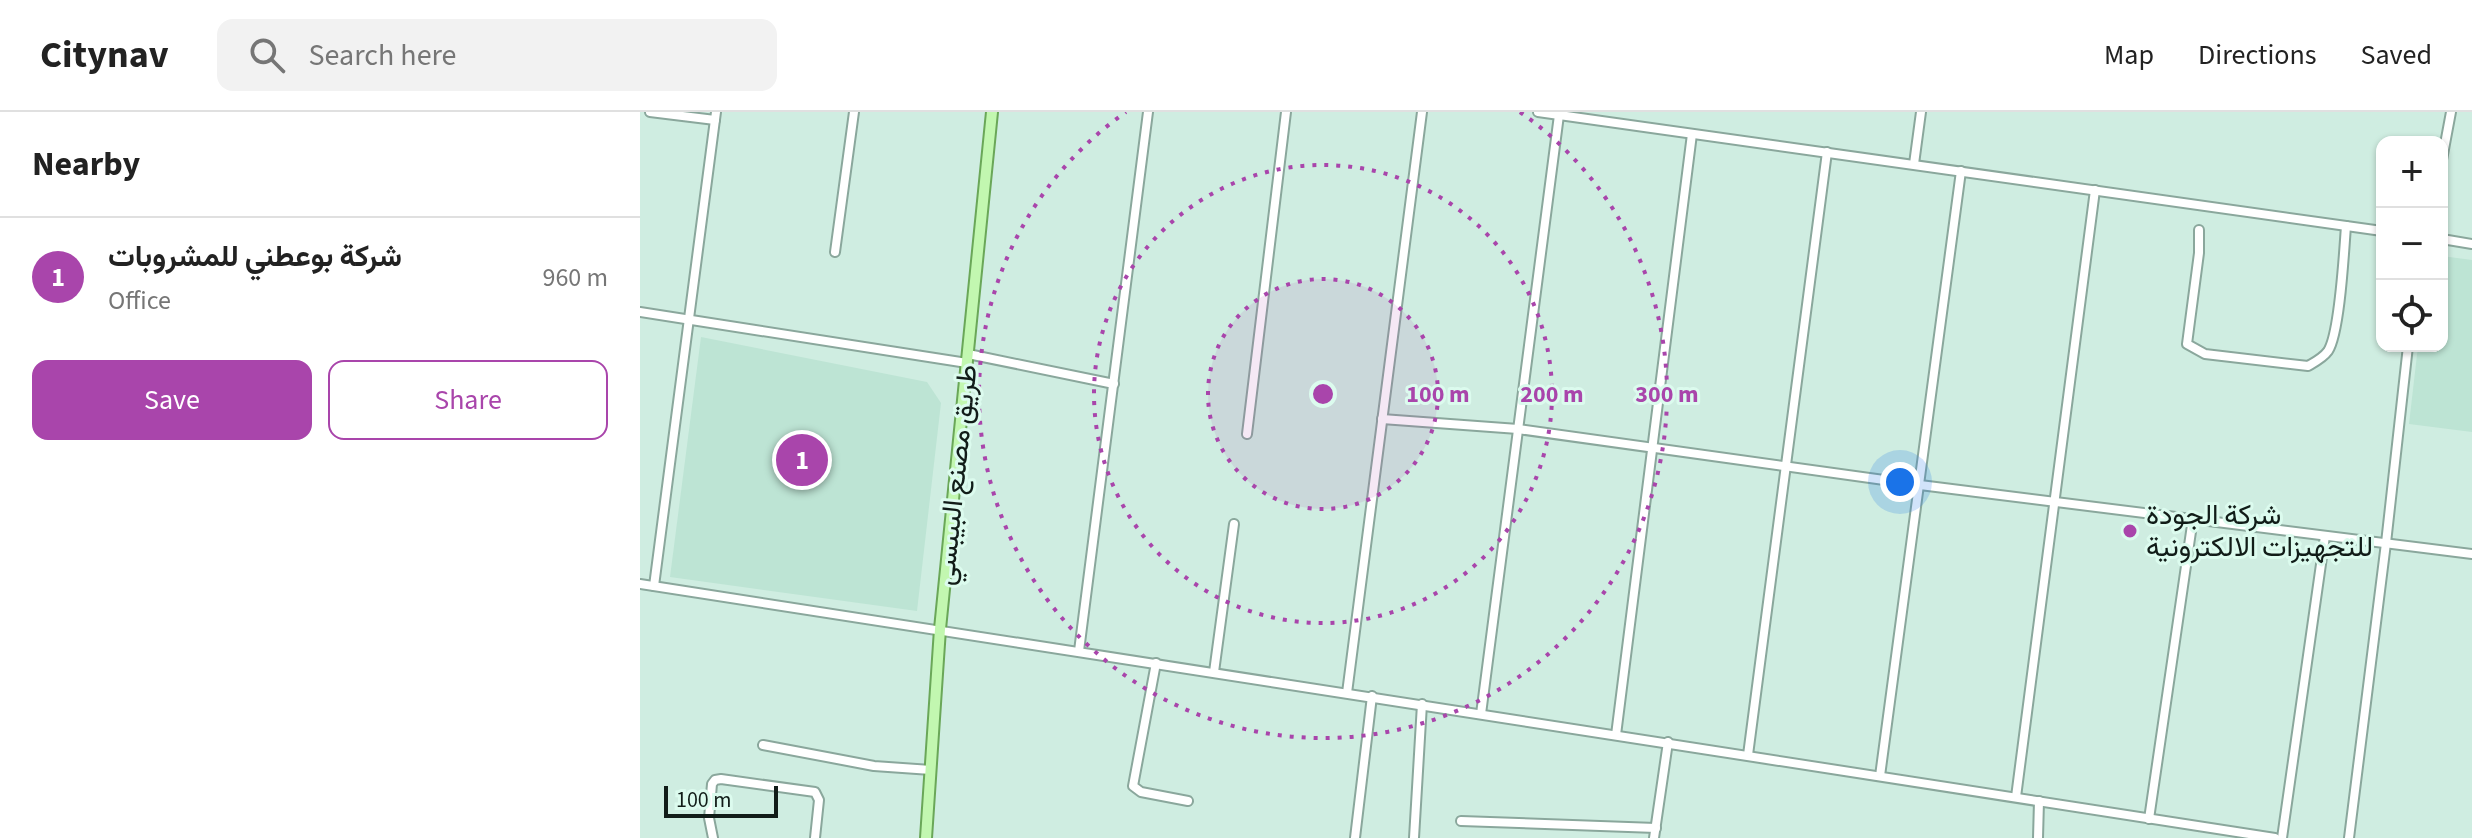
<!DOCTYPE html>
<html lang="en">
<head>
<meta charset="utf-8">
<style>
  :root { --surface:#fff; --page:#f2f2f2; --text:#222; --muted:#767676; --line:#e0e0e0; --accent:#a945ab }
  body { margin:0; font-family:"Source Sans 3",Vazirmatn,sans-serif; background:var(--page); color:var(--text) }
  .controls { position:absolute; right:24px; top:24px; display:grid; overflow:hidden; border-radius:16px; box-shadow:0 2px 6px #0004 }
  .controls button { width:72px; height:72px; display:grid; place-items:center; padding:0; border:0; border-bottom:2px solid var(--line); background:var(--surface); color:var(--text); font:40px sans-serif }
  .scale { position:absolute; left:24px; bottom:20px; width:114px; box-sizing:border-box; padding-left:8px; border:4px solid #111c18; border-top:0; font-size:22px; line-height:28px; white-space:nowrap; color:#111c18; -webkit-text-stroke:6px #dcfbee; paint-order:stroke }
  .you { position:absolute; left:1260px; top:370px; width:28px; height:28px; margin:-20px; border:6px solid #fff; border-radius:50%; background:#1a73e8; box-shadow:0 0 0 12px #1a73e833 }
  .badge { display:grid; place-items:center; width:52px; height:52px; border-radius:50%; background:var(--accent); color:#fff; font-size:26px; font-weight:700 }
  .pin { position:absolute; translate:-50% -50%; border:4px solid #fff; box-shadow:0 2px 8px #0006 }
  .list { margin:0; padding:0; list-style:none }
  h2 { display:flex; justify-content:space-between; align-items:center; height:104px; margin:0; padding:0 32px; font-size:34px }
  h2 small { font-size:26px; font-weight:400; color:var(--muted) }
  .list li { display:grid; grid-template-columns:52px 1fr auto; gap:24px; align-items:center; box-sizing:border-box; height:120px; padding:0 32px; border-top:2px solid var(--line) }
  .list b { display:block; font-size:30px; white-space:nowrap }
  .list p { margin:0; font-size:26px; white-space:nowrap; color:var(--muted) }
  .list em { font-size:26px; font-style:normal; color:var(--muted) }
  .actions { display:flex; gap:16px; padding:24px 32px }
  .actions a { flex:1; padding:18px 0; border:2px solid var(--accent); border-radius:16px; text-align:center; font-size:28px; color:var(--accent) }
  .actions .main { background:var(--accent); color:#fff }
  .icon { flex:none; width:44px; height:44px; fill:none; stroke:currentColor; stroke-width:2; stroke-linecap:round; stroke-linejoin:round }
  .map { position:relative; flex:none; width:1832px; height:726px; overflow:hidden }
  header { display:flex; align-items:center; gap:48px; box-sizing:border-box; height:112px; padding:0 40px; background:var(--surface); border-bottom:2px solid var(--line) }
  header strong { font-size:38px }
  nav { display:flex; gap:44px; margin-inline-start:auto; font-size:28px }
  .search { width:560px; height:72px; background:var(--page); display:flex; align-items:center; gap:20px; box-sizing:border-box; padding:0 28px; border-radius:16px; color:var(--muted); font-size:30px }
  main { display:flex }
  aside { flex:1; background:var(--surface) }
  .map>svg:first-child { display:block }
  .built { fill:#bde4d4 }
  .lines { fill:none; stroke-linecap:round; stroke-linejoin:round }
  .minor-casing { stroke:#8aa79c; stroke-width:12 }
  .major-casing { stroke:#6aa758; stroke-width:14 }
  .minor { stroke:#fff; stroke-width:8 }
  .major { stroke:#c2f7b0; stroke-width:10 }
  .ring { fill:none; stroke:#a945ab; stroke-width:4; stroke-dasharray:4 8 }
  .poi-dot { fill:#a945ab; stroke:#dcfbee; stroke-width:3 }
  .labels { text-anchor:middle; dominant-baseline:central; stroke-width:6; stroke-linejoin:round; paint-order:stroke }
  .street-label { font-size:28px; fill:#111c18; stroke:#dcfbee }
  .poi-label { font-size:28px; fill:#111c18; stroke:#dcfbee; text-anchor:start }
  .centre { fill:#a945ab; stroke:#dcfbee; stroke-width:4 }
  .ring-label { font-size:24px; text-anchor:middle; font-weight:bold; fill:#a945ab; stroke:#dcfbee; stroke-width:6; stroke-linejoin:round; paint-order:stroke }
</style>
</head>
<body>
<header>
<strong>Citynav</strong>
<div class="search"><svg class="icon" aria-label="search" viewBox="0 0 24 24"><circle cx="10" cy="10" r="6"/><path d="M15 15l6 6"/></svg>Search here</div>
<nav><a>Map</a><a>Directions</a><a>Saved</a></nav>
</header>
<main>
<aside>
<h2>Nearby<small></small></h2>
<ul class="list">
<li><span class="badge">1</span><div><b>شركة بوعطني للمشروبات</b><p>Office</p></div><em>960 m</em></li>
</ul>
<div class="actions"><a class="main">Save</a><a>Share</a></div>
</aside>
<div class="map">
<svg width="1832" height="726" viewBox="0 0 1832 726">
  <rect width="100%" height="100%" fill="#cfede1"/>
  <!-- built -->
  <g class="built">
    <path d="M1802,144L1832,148V320L1769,312L1778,234H1802Z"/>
    <path d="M61,225L287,270L301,291L277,499L30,465Z"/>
  </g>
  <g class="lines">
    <!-- minor casing -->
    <g class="minor-casing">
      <g id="minor">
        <path d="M10,0L75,8"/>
        <path d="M898,0L1742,119"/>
        <path d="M1802,48L1811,0"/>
        <path d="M1274,52L1281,0"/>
        <path d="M1802,59V95"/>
        <path d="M1559,118V141L1547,232L1565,242L1668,254C1675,250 1683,246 1688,239C1700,221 1704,139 1706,114"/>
        <path d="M1802,127L1832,132"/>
        <path d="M195,140L214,0"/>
        <path d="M0,200L327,251"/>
        <path d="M328,242L474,272"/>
        <path d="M742,307L878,317L1280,373L1832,442"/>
        <path d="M607,322L646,0"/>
        <path d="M0,472L1635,726"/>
        <path d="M14,474L76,0"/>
        <path d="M439,539L508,0"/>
        <path d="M516,551L493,674L501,680L548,689"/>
        <path d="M574,560L594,412"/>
        <path d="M707,581L782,0"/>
        <path d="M841,602L919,3"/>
        <path d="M976,623L1052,22"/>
        <path d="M123,633L234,654L291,658"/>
        <path d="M1108,643L1187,40"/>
        <path d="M1240,664L1321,59"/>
        <path d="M1376,685L1455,78"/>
        <path d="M1509,707L1553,406"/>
        <path d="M821,709L1016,716"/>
        <path d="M73,726L69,706L72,672L75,668L81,667L175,680L179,688L175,726"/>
        <path d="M715,726L732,584"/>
        <path d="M774,726L782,592"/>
        <path d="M1014,726L1028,630"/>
        <path d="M1398,726L1399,689"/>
        <path d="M1642,726L1685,424"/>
        <path d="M1709,726L1746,431L1768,234"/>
      </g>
    </g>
    <!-- major casing -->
    <g class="major-casing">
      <path id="major" d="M286,726L300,517L352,0"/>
    </g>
    <!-- minor -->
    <use href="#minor" class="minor"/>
    <!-- major -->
    <use href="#major" class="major"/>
  </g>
  <!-- distance rings -->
  <circle cx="683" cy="282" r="115" fill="#a945ab" fill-opacity=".12"/>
  <g class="ring">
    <circle cx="683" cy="282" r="115"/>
    <circle cx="683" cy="282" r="229"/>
    <path d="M880 0A344 344 0 1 1 486 0"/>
  </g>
  <!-- markers -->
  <circle class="poi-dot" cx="1490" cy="419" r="8"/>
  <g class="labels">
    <!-- street labels -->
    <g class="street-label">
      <text transform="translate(316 363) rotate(-84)">طريق مصنع البيبسي</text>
    </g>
    <!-- poi labels -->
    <g class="poi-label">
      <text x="1506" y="403">شركة الجودة<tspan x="1506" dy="32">للتجهيزات الالكترونية</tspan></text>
    </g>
  </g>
  <circle cx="683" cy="282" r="12" class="centre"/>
  <g class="ring-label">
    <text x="798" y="290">100 m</text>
    <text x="912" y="290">200 m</text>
    <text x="1027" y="290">300 m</text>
  </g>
</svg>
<div class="controls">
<button>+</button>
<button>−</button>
<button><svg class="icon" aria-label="locate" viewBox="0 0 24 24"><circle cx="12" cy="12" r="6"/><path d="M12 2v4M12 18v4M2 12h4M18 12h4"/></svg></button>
</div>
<div class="scale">100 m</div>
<div class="you"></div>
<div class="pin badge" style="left:162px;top:348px">1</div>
</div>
</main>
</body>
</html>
